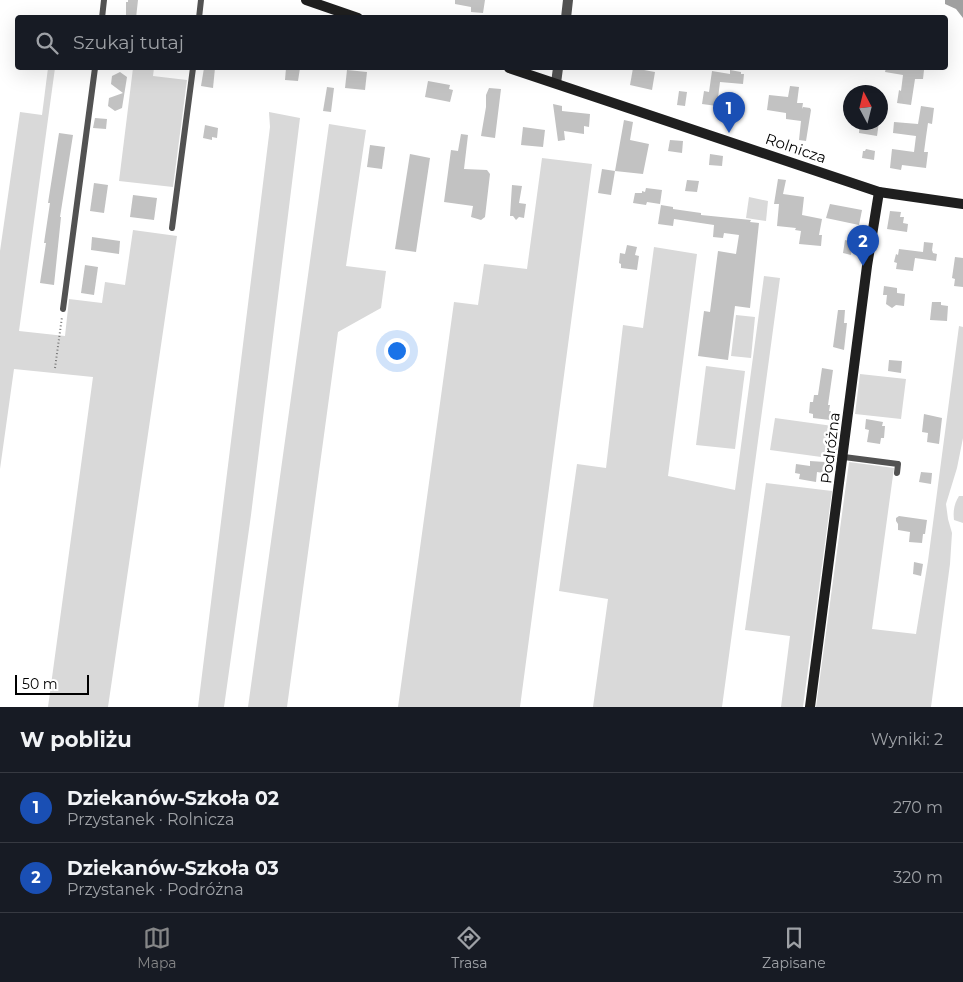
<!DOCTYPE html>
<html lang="pl">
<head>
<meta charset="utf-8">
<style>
  :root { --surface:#171b24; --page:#20242c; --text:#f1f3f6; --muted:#9ea1a6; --line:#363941; --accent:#858687 }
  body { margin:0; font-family:Montserrat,sans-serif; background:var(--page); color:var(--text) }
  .compass { position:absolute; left:843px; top:85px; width:45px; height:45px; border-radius:50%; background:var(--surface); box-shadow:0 5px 20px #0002; rotate:353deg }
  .scale { position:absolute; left:15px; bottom:12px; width:74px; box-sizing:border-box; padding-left:5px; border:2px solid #000; border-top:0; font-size:14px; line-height:18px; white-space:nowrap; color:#000; -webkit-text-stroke:4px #fff; paint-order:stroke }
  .you { position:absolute; left:396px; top:350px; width:18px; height:18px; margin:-12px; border:4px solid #fff; border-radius:50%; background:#1a73e8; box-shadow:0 0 0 8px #1a73e833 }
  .badge { display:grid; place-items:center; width:32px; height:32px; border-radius:50%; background:var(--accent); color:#fff; font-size:16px; font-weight:700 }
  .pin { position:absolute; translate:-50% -41px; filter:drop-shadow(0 1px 2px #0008) }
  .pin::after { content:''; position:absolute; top:26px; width:18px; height:15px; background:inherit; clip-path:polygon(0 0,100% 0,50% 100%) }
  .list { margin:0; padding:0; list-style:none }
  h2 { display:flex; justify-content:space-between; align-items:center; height:65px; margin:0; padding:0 20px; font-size:21px }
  h2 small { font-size:16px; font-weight:400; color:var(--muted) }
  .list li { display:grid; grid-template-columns:32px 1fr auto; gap:15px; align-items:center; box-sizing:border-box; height:70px; padding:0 20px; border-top:1px solid var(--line) }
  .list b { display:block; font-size:19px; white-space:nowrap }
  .list p { margin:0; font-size:16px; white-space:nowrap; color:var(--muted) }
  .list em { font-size:16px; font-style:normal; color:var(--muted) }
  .icon { flex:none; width:28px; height:28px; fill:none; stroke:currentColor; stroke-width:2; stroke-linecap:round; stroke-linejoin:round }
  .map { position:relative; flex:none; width:963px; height:707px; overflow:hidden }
  .search { position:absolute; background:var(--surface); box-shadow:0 5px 20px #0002; left:15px; right:15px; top:15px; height:55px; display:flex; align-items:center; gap:12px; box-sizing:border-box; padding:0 18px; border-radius:5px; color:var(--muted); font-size:19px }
  .sheet { height:205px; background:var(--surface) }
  nav { display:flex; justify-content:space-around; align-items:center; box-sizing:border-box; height:70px; border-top:1px solid var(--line); background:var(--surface); font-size:14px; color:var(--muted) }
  nav a { display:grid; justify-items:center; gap:2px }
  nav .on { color:var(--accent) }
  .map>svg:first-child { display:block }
  .green { fill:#d9d9d9 }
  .water { fill:#a0a0a0 }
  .building { fill:#c2c2c2 }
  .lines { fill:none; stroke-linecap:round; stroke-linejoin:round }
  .path { stroke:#747474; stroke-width:2; stroke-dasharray:1 2.5; stroke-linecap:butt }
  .lane { stroke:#525252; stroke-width:6 }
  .street { stroke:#525252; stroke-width:10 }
  .secondary { stroke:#1f1f1f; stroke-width:10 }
  .labels { text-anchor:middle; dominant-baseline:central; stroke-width:5; stroke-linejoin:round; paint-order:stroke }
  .street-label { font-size:15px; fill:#000; stroke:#fff }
</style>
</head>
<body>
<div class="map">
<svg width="963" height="707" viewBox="0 0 963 707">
  <rect width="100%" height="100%" fill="#fff"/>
  <!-- green -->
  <g class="green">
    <path d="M48,68H55L19,331L65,336L69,299L102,303L105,282L125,285L133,230L177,236L108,707H48L93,377L14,369L0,469V251L20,112L42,115Z"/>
    <path d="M133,68H154L153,76L187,80L173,187L119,181Z"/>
    <path d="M269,112L300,118L251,515L224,707H198L270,127Z"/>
    <path d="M329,124L366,130L346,266L386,271L381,308L338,332L287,707H248Z"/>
    <path d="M542,158L592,164L520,707H398L454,302L478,305L484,264L527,269Z"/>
    <path d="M749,197L768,201L766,221L746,218Z"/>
    <path d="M654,247L697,254L668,476L735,490L764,276L780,278L722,707H593L608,599L559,591L577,464L606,468L623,325L643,328Z"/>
    <path d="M736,315L755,317L751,358L731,356Z"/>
    <path d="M959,326L963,327V438L957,468L946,504L948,519L952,533L950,564L931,707H816L849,462L894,468L872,629L916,634L928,561Z"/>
    <path d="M706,366L745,371L735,449L696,445Z"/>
    <path d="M860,374L906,379L901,419L855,414Z"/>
    <path d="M775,418L840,427L836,459L770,450Z"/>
    <path d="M766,483L832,491L803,707H781L790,636L745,630Z"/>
    <path d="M959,496H963V523L954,520C953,511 954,504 959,496Z"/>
  </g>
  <!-- water -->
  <path class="water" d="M945,0H963V18L956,9L945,4Z"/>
  <!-- building -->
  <g class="building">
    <path d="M128,0H138L136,18H126V2H128Z"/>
    <path d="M455,0H485L483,13L471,12V7L455,4Z"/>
    <path d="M204,68H215L213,88L201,86Z"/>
    <path d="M286,68H300L298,81L285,80Z"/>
    <path d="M633,68L655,72L652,90L630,85Z"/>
    <path d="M886,68H914L913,69L924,70L923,79H915L911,105L897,103L899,90L901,91L903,75L885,72Z"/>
    <path d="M347,70L367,72L365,90L345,88Z"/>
    <path d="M730,70L741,72V74H744L743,84L720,82L717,106L702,104L704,91L709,92L712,71L730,74Z"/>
    <path d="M120,72L127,77L122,108L115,111L108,106L109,98L123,93L111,84L112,76Z"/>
    <path d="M428,81L450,85L449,89L453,90L450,102L425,97Z"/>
    <path d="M790,86L799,87L797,103H803L802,109L803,107L810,108L811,110L806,141L799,140L801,121L786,119V113L767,110L769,95L788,97Z"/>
    <path d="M327,87L334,88L331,112L323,111Z"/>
    <path d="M489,88L501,89L495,138L481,136L486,107V95Z"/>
    <path d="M679,91L687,92L685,106L677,105Z"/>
    <path d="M553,104L562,106V111L590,114L589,127L584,126V134L564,131L565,140L558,141Z"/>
    <path d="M921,106L934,108L932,124L928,123L926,137L924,152H928L926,168L902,165L901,170L890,168L892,149L914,152L916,136L893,133L894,122L918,124Z"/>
    <path d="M95,118L107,119L106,129L93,128Z"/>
    <path d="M624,120L633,122L630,140L649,144L643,174L615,171Z"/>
    <path d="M860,122H879L877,136L859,133Z"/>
    <path d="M205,125L218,128L217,138L212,137V140L203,138Z"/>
    <path d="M523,127L545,130L543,147L521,145Z"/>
    <path d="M59,133L73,135L60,217H61L54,285L40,283L46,243H44L50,203H48Z"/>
    <path d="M461,134L468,135L464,169L487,170L490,174L485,217L481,220L471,217L473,206L444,202L451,150L458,151Z"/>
    <path d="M670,140L683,141L682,153L668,151Z"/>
    <path d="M370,145L385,147L382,169L367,167Z"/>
    <path d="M866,149L875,151L874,160L862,158L863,151H865Z"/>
    <path d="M410,154L430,158L416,252L395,249Z"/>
    <path d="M710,154L723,156L722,166L709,165Z"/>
    <path d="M602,169L615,171L611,195L598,193Z"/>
    <path d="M778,179L786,180L783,194L804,197L802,215L822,219L819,235H822L821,246L799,244L801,231L795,230L796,228L777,226L779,204H774Z"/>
    <path d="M687,180L699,181L697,192L685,191Z"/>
    <path d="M94,183L108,185L104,213L90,211Z"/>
    <path d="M512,185L522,186L519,203L526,204L524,218L519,217L516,220L513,216H510Z"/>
    <path d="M646,188L662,190L660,204L647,202L646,205L633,203L635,193H642V191L645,192Z"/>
    <path d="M133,195L157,198L154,220L130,217Z"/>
    <path d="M830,204L862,210L859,225L826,218Z"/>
    <path d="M661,205L673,207V209L701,213V215L751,220L750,222L759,223L750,308L735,306L728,360L698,356L704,311L710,312L718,251L736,254L739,235L724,233L723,238L713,237L714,225L674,219L673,226L658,224Z"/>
    <path d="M890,211L901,212L900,217H904L903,223L908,224L907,232L887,229Z"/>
    <path d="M92,237L120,241L119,254L91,250Z"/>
    <path d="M845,240L853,242L851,255L843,253Z"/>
    <path d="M924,242L933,243L932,250L933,253L937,254L936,261L915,258L913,271L896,269L897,263L894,262L896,254L898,255L899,249L923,252Z"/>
    <path d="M627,245L637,247L635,255L639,256L637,270L621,268V264L619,263L620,253L625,254Z"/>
    <path d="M955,257L963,258V287L954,286L955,279L952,278Z"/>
    <path d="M85,265L98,267L94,295L81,293Z"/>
    <path d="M884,286L897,288V293L905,294L904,306L896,305L892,308L886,304L887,295H883Z"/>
    <path d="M932,302H941V305L948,306L947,321L930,320Z"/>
    <path d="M838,310H845L844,323H847L844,350L833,347Z"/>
    <path d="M889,360L902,361L901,373L888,371Z"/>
    <path d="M822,368L833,370L828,405H830L829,411H831L830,420L813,418V414L809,413L810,402H813L814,395H818Z"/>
    <path d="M924,414L942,418L939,444L927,442L928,433L922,432Z"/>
    <path d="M866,419L883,422L882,426H885L884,438H881L880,444L867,442L869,430L865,429Z"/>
    <path d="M810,461L825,462L823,473L817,472L816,482L799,479L800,474L795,473L796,464L810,466Z"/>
    <path d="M921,472L932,473L931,484L919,482Z"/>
    <path d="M899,516L927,520L925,534H923L922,543L909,542L910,532L898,530V524L896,521V518Z"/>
    <path d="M914,562L923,564L921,576L913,574Z"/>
  </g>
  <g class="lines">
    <!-- path -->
    <path class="path" d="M55,368L62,317"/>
    <!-- lane -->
    <g class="lane">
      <path d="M102,18L104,0"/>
      <path d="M199,18L201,0"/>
      <path d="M172,228L193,68"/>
      <path d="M63,309L95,68"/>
      <path d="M844,457L898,464L897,473"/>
    </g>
    <!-- street -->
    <g class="street">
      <path d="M566,18L568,0"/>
      <path d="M556,83L558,68"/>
    </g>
    <!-- secondary -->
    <g class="secondary">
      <path d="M306,0L358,18"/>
      <path d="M509,68L879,192L963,204"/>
      <path d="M810,707L867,266L879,192"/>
    </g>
  </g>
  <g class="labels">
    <!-- street labels -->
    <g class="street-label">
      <text transform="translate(796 148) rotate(19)">Rolnicza</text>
      <text transform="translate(830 448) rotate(-83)">Podróżna</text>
    </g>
  </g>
</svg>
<svg class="compass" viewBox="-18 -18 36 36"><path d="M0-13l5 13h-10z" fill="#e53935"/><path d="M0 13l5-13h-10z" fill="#9ea1a6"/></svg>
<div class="scale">50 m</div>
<div class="you"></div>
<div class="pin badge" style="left:729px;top:133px;background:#1a4fb4">1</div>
<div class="pin badge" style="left:863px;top:266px;background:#1a4fb4">2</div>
<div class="search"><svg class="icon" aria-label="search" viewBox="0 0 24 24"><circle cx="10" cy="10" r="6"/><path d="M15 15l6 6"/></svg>Szukaj tutaj</div>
</div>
<section class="sheet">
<h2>W pobliżu<small>Wyniki: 2</small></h2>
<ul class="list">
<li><span class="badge" style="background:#1a4fb4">1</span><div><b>Dziekanów-Szkoła 02</b><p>Przystanek · Rolnicza</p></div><em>270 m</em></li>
<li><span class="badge" style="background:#1a4fb4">2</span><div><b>Dziekanów-Szkoła 03</b><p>Przystanek · Podróżna</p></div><em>320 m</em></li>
</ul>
</section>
<nav>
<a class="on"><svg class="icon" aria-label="map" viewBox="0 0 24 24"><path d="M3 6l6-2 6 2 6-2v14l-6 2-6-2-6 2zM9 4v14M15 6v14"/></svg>Mapa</a>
<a><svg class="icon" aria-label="directions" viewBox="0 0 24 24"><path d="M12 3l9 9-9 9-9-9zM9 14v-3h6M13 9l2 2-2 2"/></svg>Trasa</a>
<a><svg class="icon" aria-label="saved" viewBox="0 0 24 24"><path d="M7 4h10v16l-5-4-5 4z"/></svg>Zapisane</a>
</nav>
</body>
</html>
